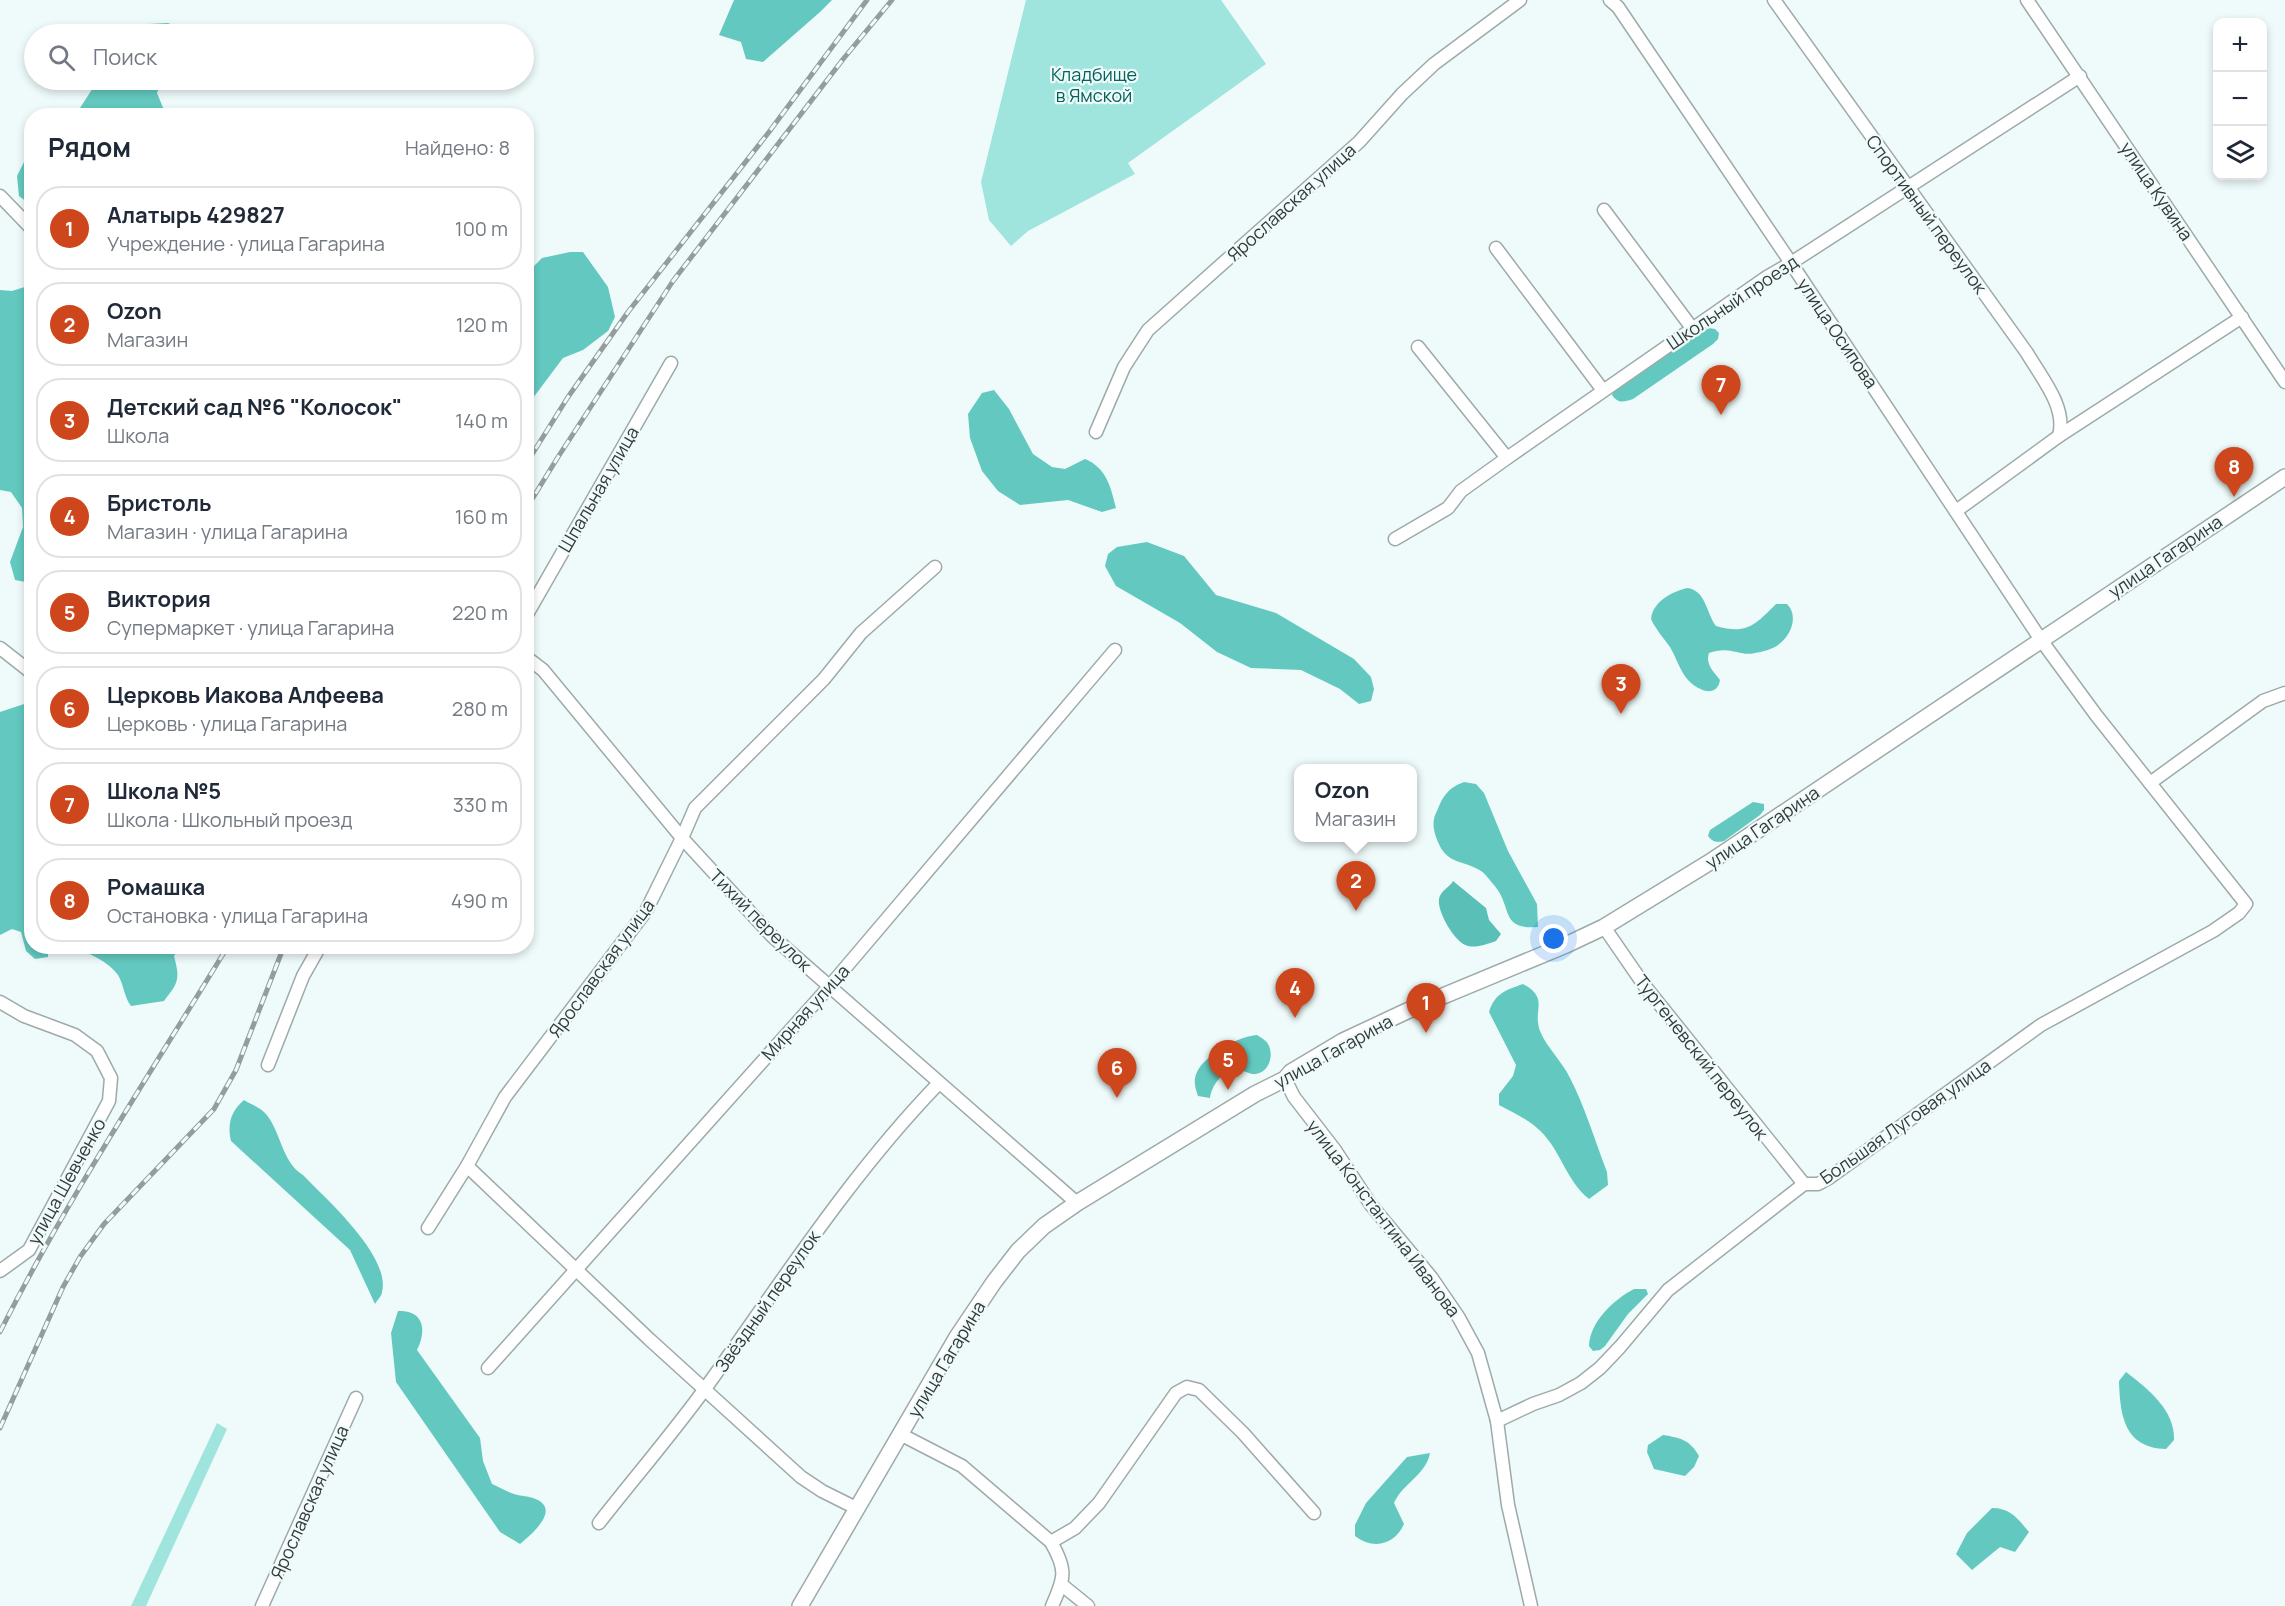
<!DOCTYPE html>
<html lang="ru">
<head>
<meta charset="utf-8">
<style>
  :root { --surface:#fff; --page:#f6f6f7; --text:#1f2937; --muted:#747a83; --line:#e0e1e3; --accent:#ce461c }
  body { margin:0; font-family:Manrope,sans-serif; background:var(--page); color:var(--text) }
  .controls { position:absolute; right:18px; top:18px; display:grid; overflow:hidden; border-radius:12px; box-shadow:0 3px 9px #0003 }
  .controls button { width:54px; height:54px; display:grid; place-items:center; padding:0; border:0; border-bottom:2px solid var(--line); background:var(--surface); color:var(--text); font:30px sans-serif }
  .you { position:absolute; left:1554px; top:939px; width:21px; height:21px; margin:-15px; border:4px solid #fff; border-radius:50%; background:#1a73e8; box-shadow:0 0 0 9px #1a73e833 }
  .badge { display:grid; place-items:center; width:39px; height:39px; border-radius:50%; background:var(--accent); color:#fff; font-size:20px; font-weight:700 }
  .pin { position:absolute; translate:-50% -50px; filter:drop-shadow(0 2px 3px #0008) }
  .pin::after { content:''; position:absolute; top:32px; width:21px; height:18px; background:inherit; clip-path:polygon(0 0,100% 0,50% 100%) }
  .popup { position:absolute; left:1294px; top:764px; width:123px; height:78px; box-sizing:border-box; display:grid; place-content:center; border-radius:12px; background:var(--surface); filter:drop-shadow(0 2px 4px #0005); font-size:20px; white-space:nowrap; color:var(--muted) }
  .popup b { font-size:22px; color:var(--text) }
  .popup::after { content:''; position:absolute; left:50%; top:100%; margin-left:-12px; border:12px solid transparent; border-top-color:var(--surface) }
  .list { margin:0; padding:0; list-style:none }
  h2 { display:flex; justify-content:space-between; align-items:center; height:78px; margin:0; padding:0 24px; font-size:26px }
  h2 small { font-size:20px; font-weight:400; color:var(--muted) }
  .list li { display:grid; grid-template-columns:39px 1fr auto; gap:18px; align-items:center; box-sizing:border-box; height:84px; margin:0 12px 12px; padding:0 12px; border:2px solid var(--line); border-radius:24px }
  .list b { display:block; font-size:22px; white-space:nowrap }
  .list p { margin:0; font-size:20px; white-space:nowrap; color:var(--muted) }
  .list em { font-size:20px; font-style:normal; color:var(--muted) }
  .icon { flex:none; width:33px; height:33px; fill:none; stroke:currentColor; stroke-width:2; stroke-linecap:round; stroke-linejoin:round }
  .map { position:relative; flex:none; width:2285px; height:1606px; overflow:hidden }
  .search { position:absolute; background:var(--surface); box-shadow:0 3px 9px #0003; left:24px; top:24px; width:510px; height:66px; display:flex; align-items:center; gap:15px; box-sizing:border-box; padding:0 21px; border-radius:33px; color:var(--muted); font-size:22px }
  .panel { position:absolute; background:var(--surface); box-shadow:0 3px 9px #0003; left:24px; top:108px; width:510px; height:846px; border-radius:24px }
  .map>svg:first-child { display:block }
  .green { fill:#a0e5dd }
  .forest { fill:#63c9c0 }
  .water { fill:#5ac0b7 }
  .lines { fill:none; stroke-linecap:round; stroke-linejoin:round }
  .minor-casing { stroke:#9eaaa9; stroke-width:15 }
  .major-casing { stroke:#9eaaa9; stroke-width:18 }
  .minor { stroke:#fff; stroke-width:12 }
  .major { stroke:#fff; stroke-width:15 }
  .rail-casing { stroke:#949d9c; stroke-width:5 }
  .rail { stroke:#eefbfa; stroke-width:3; stroke-dasharray:9; stroke-linecap:butt }
  .labels { text-anchor:middle; dominant-baseline:central; stroke-width:4.5; stroke-linejoin:round; paint-order:stroke }
  .park-label { font-size:18px; fill:#05615b; stroke:#eefbfa }
  .street-label { font-size:18px; fill:#353a39; stroke:#eefbfa }
</style>
</head>
<body>
<div class="map">
<svg width="2285" height="1606" viewBox="0 0 2285 1606">
  <rect width="100%" height="100%" fill="#eefbfa"/>
  <!-- green -->
  <g class="green">
    <path d="M1026,0H1221L1266,64L1128,163L1135,174L1028,231L1011,246L989,220L981,182Z"/>
    <path d="M217,1423L227,1429L146,1606H131Z"/>
  </g>
  <!-- forest -->
  <g class="forest">
    <path d="M734,0H832L820,12L763,62L746,59L741,42L719,35Z"/>
    <path d="M168,23L185,30L186,34H130L149,24Z"/>
    <path d="M98,80H162L157,93L164,110L171,115H70L80,108Z"/>
    <path d="M31,148L32,205H31L19,196L17,176Z"/>
    <path d="M570,252H583L608,287L615,317L608,331L583,350L563,358L527,406V273L542,258Z"/>
    <path d="M31,285H32L31,583L15,580L10,562L23,527L22,508L11,492L0,490V290L12,291Z"/>
    <path d="M1709,328L1715,329L1719,333L1718,339L1713,344L1633,399C1624,402 1618,404 1612,395L1617,385Z"/>
    <path d="M994,390L1009,409L1033,454L1052,467L1065,469L1085,459C1107,468 1111,488 1116,508L1102,512L1068,500L1020,505L998,491L982,471L970,438L968,414L982,393Z"/>
    <path d="M1147,542L1184,556L1216,595L1276,613L1354,659L1371,677L1374,689L1371,701L1359,704L1340,689L1301,670L1251,668L1217,652L1180,623L1116,586L1105,566L1108,554L1117,547Z"/>
    <path d="M1687,588C1706,590 1706,613 1716,626C1747,635 1755,625 1776,604H1787C1799,616 1791,636 1778,645C1773,649 1762,652 1755,653C1740,657 1730,645 1709,653C1705,664 1714,672 1720,680C1717,699 1697,690 1688,680C1680,671 1676,657 1670,647C1663,637 1656,630 1651,619C1653,601 1672,592 1687,588Z"/>
    <path d="M24,704L32,707V946L48,947V957L35,959L26,951L21,932L12,929L0,935V712Z"/>
    <path d="M1464,782L1476,784L1484,793L1508,851L1537,904L1538,927C1499,930 1513,907 1494,885C1490,881 1486,874 1481,871C1460,858 1446,866 1436,837C1433,828 1432,820 1437,811C1443,796 1448,788 1464,782Z"/>
    <path d="M1753,802L1764,804V810L1760,815L1724,841C1716,843 1713,842 1708,836L1710,830Z"/>
    <path d="M73,947H180L174,956C180,979 179,982 164,1001L131,1006C124,997 124,985 118,975C108,961 88,953 73,947Z"/>
    <path d="M1523,984C1550,999 1532,1009 1540,1031C1547,1048 1562,1061 1570,1078C1585,1107 1595,1141 1607,1172L1608,1185L1589,1199C1570,1184 1563,1160 1549,1141C1536,1123 1518,1115 1499,1105V1094L1513,1076L1516,1065L1489,1012C1495,993 1506,990 1523,984Z"/>
    <path d="M1257,1035C1260,1037 1266,1040 1268,1044C1274,1054 1270,1072 1256,1074C1250,1075 1244,1070 1238,1070C1222,1070 1212,1085 1210,1098L1198,1096C1195,1088 1193,1080 1197,1072C1205,1055 1239,1036 1257,1035Z"/>
    <path d="M244,1100C250,1104 259,1107 264,1112C281,1129 281,1162 303,1175C326,1199 391,1256 382,1292C382,1296 377,1300 375,1304L350,1250L231,1141C227,1124 231,1111 244,1100Z"/>
    <path d="M1634,1289H1646L1648,1294L1628,1314L1605,1346L1600,1350L1593,1351L1589,1346C1590,1322 1613,1300 1634,1289Z"/>
    <path d="M398,1311C424,1310 427,1330 417,1350L480,1438L483,1461L492,1484C499,1487 507,1492 514,1494C520,1496 527,1496 533,1498C563,1508 532,1534 520,1544L500,1532L396,1382L391,1333Z"/>
    <path d="M2126,1372C2148,1389 2175,1410 2174,1440L2166,1449C2124,1448 2120,1415 2119,1381Z"/>
    <path d="M1663,1435C1681,1438 1690,1440 1699,1456L1694,1467L1685,1476L1654,1469L1647,1452L1648,1445Z"/>
    <path d="M1430,1453C1426,1475 1403,1483 1394,1503L1404,1524C1395,1545 1373,1550 1355,1536V1525L1366,1503L1407,1457Z"/>
    <path d="M1992,1508C2011,1508 2018,1519 2029,1532L2015,1552L2000,1547L1972,1570L1956,1554L1967,1533Z"/>
  </g>
  <!-- water -->
  <path class="water" d="M1453,881L1486,908L1489,920L1501,934L1496,941C1487,944 1477,948 1468,946C1455,943 1437,912 1439,899C1440,891 1450,887 1453,881Z"/>
  <g class="lines">
    <!-- minor casing -->
    <g class="minor-casing">
      <g id="minor">
        <path d="M1774,0L2027,353C2041,377 2067,407 2059,436"/>
        <path d="M2027,0L2285,382"/>
        <path d="M0,196L32,229"/>
        <path d="M1604,210L1692,328"/>
        <path d="M1496,248L1602,389"/>
        <path d="M1418,347L1507,458"/>
        <path d="M1096,432L1124,367L1148,330L1359,142L1402,94L1434,64L1520,0"/>
        <path d="M1956,511L2059,436L2242,317"/>
        <path d="M1395,539L1448,508L1461,491L1507,458L1767,277L1791,263L2080,76"/>
        <path d="M526,616L671,363"/>
        <path d="M0,648L32,673"/>
        <path d="M526,657L543,670L682,838L772,936L1077,1203"/>
        <path d="M2150,783L2263,701L2285,693"/>
        <path d="M1604,927L1644,985L1804,1184"/>
        <path d="M0,1002L24,1016L75,1035L97,1051L111,1078L109,1101L29,1250L0,1271"/>
        <path d="M268,1065L303,976L320,946"/>
        <path d="M1285,1079L1294,1097L1335,1150L1371,1205L1431,1277L1459,1318L1478,1353L1497,1421L1508,1505L1531,1606"/>
        <path d="M467,1166L649,1339L801,1477L822,1491L856,1508"/>
        <path d="M428,1228L467,1166L505,1097L646,911L682,838L695,808L824,679L861,633L935,567"/>
        <path d="M488,1368L829,987L1115,650"/>
        <path d="M1497,1421L1533,1404L1559,1395L1581,1383L1600,1368L1620,1347L1668,1290L1804,1184H1818L1829,1178L2041,1025L2213,931L2239,913L2246,904L2096,715L2041,640L1791,263L1618,7L1610,0"/>
        <path d="M900,1434L962,1466L1051,1542"/>
        <path d="M599,1523C635,1477 673,1433 707,1386C781,1283 850,1175 939,1083"/>
        <path d="M1062,1585L1088,1606"/>
        <path d="M262,1606L356,1398"/>
        <path d="M1052,1606C1065,1577 1067,1570 1051,1542L1075,1528L1099,1503L1176,1393L1187,1387L1199,1390L1243,1433L1314,1513"/>
      </g>
    </g>
    <!-- major casing -->
    <g class="major-casing">
      <path id="major" d="M800,1606L957,1337L994,1282L1018,1251L1044,1226L1077,1203L1255,1094L1285,1079L1291,1072L1343,1041L1407,1011L1566,945L1604,927L1710,862L2285,477"/>
    </g>
    <!-- minor -->
    <use href="#minor" class="minor"/>
    <!-- major -->
    <use href="#major" class="major"/>
    <!-- rail casing -->
    <g class="rail-casing">
      <g id="rail">
        <path d="M526,464L568,397L628,312L769,132L867,0"/>
        <path d="M526,509L558,457L673,281L844,58L892,0"/>
        <path d="M0,1332C67,1199 150,1074 228,946"/>
        <path d="M0,1428L63,1287L80,1257L104,1224L214,1109L236,1070L284,946"/>
      </g>
    </g>
    <!-- rail -->
    <use href="#rail" class="rail"/>
  </g>
  <g class="labels">
    <!-- park labels -->
    <g class="park-label">
      <text x="1094" y="74">Кладбище<tspan x="1094" dy="21">в Ямской</tspan></text>
    </g>
    <!-- street labels -->
    <g class="street-label">
      <text transform="translate(2157 191) rotate(56)">улица Кувина</text>
      <text transform="translate(1291 202) rotate(-42)">Ярославская улица</text>
      <text transform="translate(1927 214) rotate(54)">Спортивный переулок</text>
      <text transform="translate(1732 302) rotate(-34)">Школьный проезд</text>
      <text transform="translate(1838 333) rotate(56)">улица Осипова</text>
      <text transform="translate(598 489) rotate(-60)">Шпальная улица</text>
      <text transform="translate(2165 556) rotate(-34)">улица Гагарина</text>
      <text transform="translate(1762 827) rotate(-34)">улица Гагарина</text>
      <text transform="translate(761 920) rotate(45)">Тихий переулок</text>
      <text transform="translate(601 968) rotate(-54)">Ярославская улица</text>
      <text transform="translate(805 1012) rotate(-48)">Мирная улица</text>
      <text transform="translate(1333 1051) rotate(-29)">улица Гагарина</text>
      <text transform="translate(1702 1057) rotate(52)">Тургеневский переулок</text>
      <text transform="translate(1905 1121) rotate(-35)">Большая Луговая улица</text>
      <text transform="translate(66 1181) rotate(-61)">улица Шевченко</text>
      <text transform="translate(1384 1218) rotate(53)">улица Константина Иванова</text>
      <text transform="translate(767 1301) rotate(-55)">Звёздный переулок</text>
      <text transform="translate(946 1359) rotate(-59)">улица Гагарина</text>
      <text transform="translate(309 1502) rotate(-66)">Ярославская улица</text>
    </g>
  </g>
</svg>
<div class="controls">
<button>+</button>
<button>−</button>
<button><svg class="icon" aria-label="layers" viewBox="0 0 24 24"><path d="M12 4l9 5-9 5-9-5zM3 14l9 5 9-5"/></svg></button>
</div>
<div class="you"></div>
<div class="pin badge" style="left:1426px;top:1033px">1</div>
<div class="pin badge" style="left:1356px;top:911px">2</div>
<div class="popup"><b>Ozon</b>Магазин</div>
<div class="pin badge" style="left:1621px;top:714px">3</div>
<div class="pin badge" style="left:1295px;top:1018px">4</div>
<div class="pin badge" style="left:1228px;top:1090px">5</div>
<div class="pin badge" style="left:1117px;top:1098px">6</div>
<div class="pin badge" style="left:1721px;top:415px">7</div>
<div class="pin badge" style="left:2234px;top:497px">8</div>
<div class="search"><svg class="icon" aria-label="search" viewBox="0 0 24 24"><circle cx="10" cy="10" r="6"/><path d="M15 15l6 6"/></svg>Поиск</div>
<section class="panel">
<h2>Рядом<small>Найдено: 8</small></h2>
<ul class="list">
<li><span class="badge">1</span><div><b>Алатырь 429827</b><p>Учреждение · улица Гагарина</p></div><em>100 m</em></li>
<li><span class="badge">2</span><div><b>Ozon</b><p>Магазин</p></div><em>120 m</em></li>
<li><span class="badge">3</span><div><b>Детский сад №6 &quot;Колосок&quot;</b><p>Школа</p></div><em>140 m</em></li>
<li><span class="badge">4</span><div><b>Бристоль</b><p>Магазин · улица Гагарина</p></div><em>160 m</em></li>
<li><span class="badge">5</span><div><b>Виктория</b><p>Супермаркет · улица Гагарина</p></div><em>220 m</em></li>
<li><span class="badge">6</span><div><b>Церковь Иакова Алфеева</b><p>Церковь · улица Гагарина</p></div><em>280 m</em></li>
<li><span class="badge">7</span><div><b>Школа №5</b><p>Школа · Школьный проезд</p></div><em>330 m</em></li>
<li><span class="badge">8</span><div><b>Ромашка</b><p>Остановка · улица Гагарина</p></div><em>490 m</em></li>
</ul>
</section>
</div>
</body>
</html>
